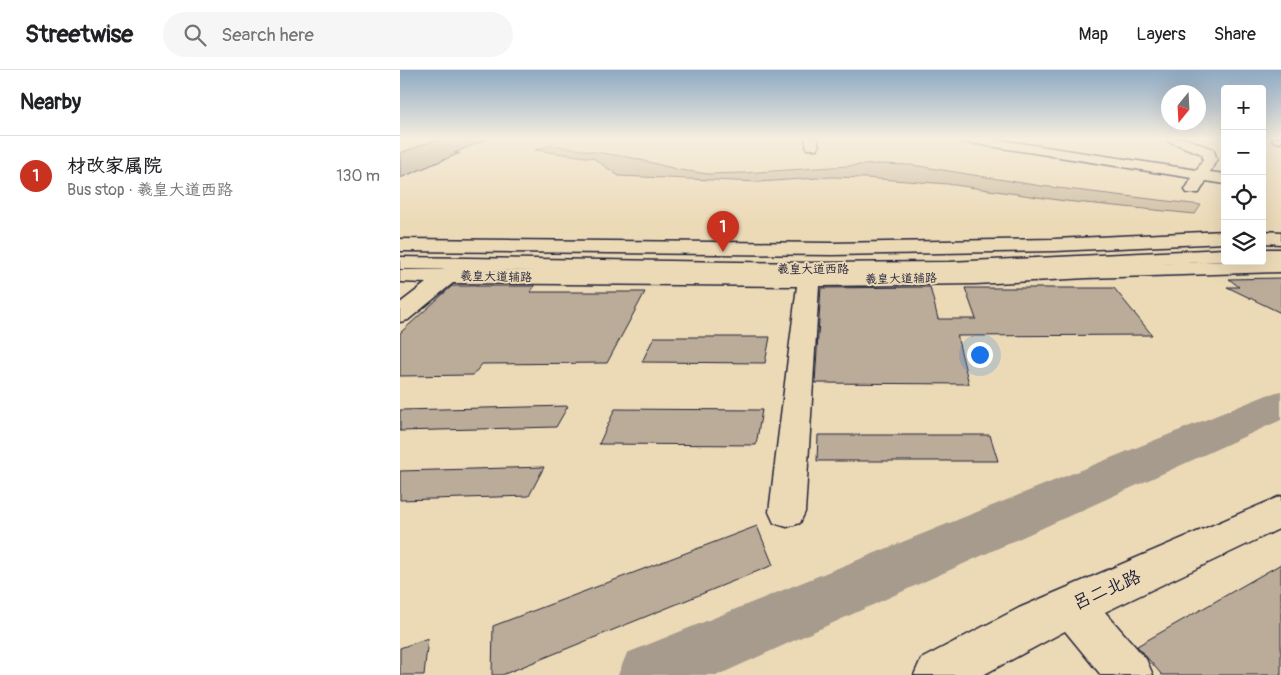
<!DOCTYPE html>
<html lang="en">
<head>
<meta charset="utf-8">
<style>
  :root { --surface:#fff; --page:#f6f6f6; --text:#202124; --muted:#757577; --line:#e0e0e0; --accent:#c8321e }
  body { margin:0; font-family:Pangolin,"LXGW WenKai TC",sans-serif; background:var(--page); color:var(--text) }
  .controls { position:absolute; right:15px; top:15px; display:grid; overflow:hidden; border-radius:5px; box-shadow:0 5px 20px #0002 }
  .controls button { width:45px; height:45px; display:grid; place-items:center; padding:0; border:0; border-bottom:1px solid var(--line); background:var(--surface); color:var(--text); font:25px sans-serif }
  .compass { position:absolute; left:761px; top:15px; width:45px; height:45px; border-radius:50%; background:var(--surface); box-shadow:0 5px 20px #0002; rotate:198deg }
  .you { position:absolute; left:579px; top:284px; width:18px; height:18px; margin:-12px; border:4px solid #fff; border-radius:50%; background:#1a73e8; box-shadow:0 0 0 8px #1a73e833 }
  .badge { display:grid; place-items:center; width:32px; height:32px; border-radius:50%; background:var(--accent); color:#fff; font-size:16px; font-weight:700 }
  .pin { position:absolute; translate:-50% -41px; filter:drop-shadow(0 1px 2px #0008) }
  .pin::after { content:''; position:absolute; top:26px; width:18px; height:15px; background:inherit; clip-path:polygon(0 0,100% 0,50% 100%) }
  .list { margin:0; padding:0; list-style:none }
  h2 { display:flex; justify-content:space-between; align-items:center; height:65px; margin:0; padding:0 20px; font-size:21px }
  h2 small { font-size:16px; font-weight:400; color:var(--muted) }
  .list li { display:grid; grid-template-columns:32px 1fr auto; gap:15px; align-items:center; box-sizing:border-box; height:80px; padding:0 20px; border-top:1px solid var(--line) }
  .list b { display:block; font-size:19px; white-space:nowrap }
  .list p { margin:0; font-size:16px; white-space:nowrap; color:var(--muted) }
  .list em { font-size:16px; font-style:normal; color:var(--muted) }
  .icon { flex:none; width:28px; height:28px; fill:none; stroke:currentColor; stroke-width:2; stroke-linecap:round; stroke-linejoin:round }
  .map { position:relative; flex:none; width:881px; height:605px; overflow:hidden }
  header { display:flex; align-items:center; gap:30px; box-sizing:border-box; height:70px; padding:0 25px; background:var(--surface); border-bottom:1px solid var(--line) }
  header strong { font-size:24px }
  nav { display:flex; gap:28px; margin-inline-start:auto; font-size:18px }
  .search { width:350px; height:45px; background:var(--page); display:flex; align-items:center; gap:12px; box-sizing:border-box; padding:0 18px; border-radius:28px; color:var(--muted); font-size:19px }
  main { display:flex }
  aside { flex:1; background:var(--surface) }
  .map>svg:first-child { display:block }
  .green { fill:#cfbfa5; stroke:#787070 }
  .lines { fill:none; stroke-linecap:round; stroke-linejoin:round }
  .river { fill:#a79b8d; fill-rule:evenodd }
  .building { fill:#baac98; stroke:#22223b }
  .minor-casing { stroke:#22223b; stroke-width:3 }
  .major-casing { stroke:#22223b; stroke-width:3 }
  .minor { fill:#ecdab7; fill-rule:evenodd }
  .major { fill:#ecdab7; fill-rule:evenodd }
  .labels { text-anchor:middle; dominant-baseline:central; stroke-width:4; stroke-linejoin:round; paint-order:stroke }
  .far-street-label { font-size:12px; fill:#22223b; stroke:#ecdab7 }
  .near-street-label { font-size:18px; fill:#22223b; stroke:#ecdab7 }
</style>
</head>
<body>
<header>
<strong>Streetwise</strong>
<div class="search"><svg class="icon" aria-label="search" viewBox="0 0 24 24"><circle cx="10" cy="10" r="6"/><path d="M15 15l6 6"/></svg>Search here</div>
<nav><a>Map</a><a>Layers</a><a>Share</a></nav>
</header>
<main>
<aside>
<h2>Nearby<small></small></h2>
<ul class="list">
<li><span class="badge">1</span><div><b>材改家属院</b><p>Bus stop · 羲皇大道西路</p></div><em>130 m</em></li>
</ul>
</aside>
<div class="map">
<svg width="881" height="605" viewBox="0 0 881 605">
  <rect width="100%" height="100%" fill="#ecdab7"/>
  <filter id="ink" filterUnits="userSpaceOnUse"><feTurbulence type="fractalNoise" baseFrequency=".02" numOctaves="2"/><feDisplacementMap in="SourceGraphic" scale="10" xChannelSelector="R" yChannelSelector="G"/><feConvolveMatrix kernelMatrix="1 2 1 2 8 2 1 2 1" color-interpolation-filters="sRGB"/></filter>
  <g filter="url(#ink)">
    <!-- green -->
    <path class="green" d="M152,75L233,88L280,100L308,104L344,103L477,94L512,95L641,116L801,135L795,144L665,131L548,114L466,108L431,107L359,112L219,106L193,88L135,80Z"/>
    <g class="lines">
      <!-- river -->
      <path class="river" d="M881,321V350L318,605H218L227,583L867,325Z"/>
    </g>
    <!-- building -->
    <g class="building">
      <path d="M41,68H89L54,83H60L0,108V83Z"/>
      <path d="M881,208V243L827,217H839L829,209Z"/>
      <path d="M52,216H135L130,222H245L207,293L82,294L73,305L0,306V263Z"/>
      <path d="M530,217L538,249H576L565,218H714L752,265L557,266L569,314L415,313L421,218Z"/>
      <path d="M254,267H370L365,293L242,292Z"/>
      <path d="M168,336L156,357L0,361V340Z"/>
      <path d="M215,339L362,340L356,375L199,374Z"/>
      <path d="M418,365H590L598,391H417Z"/>
      <path d="M144,397L129,426L0,430V401Z"/>
      <path d="M357,456L373,495L102,605H92L93,556Z"/>
      <path d="M881,494V605H762L737,576Z"/>
      <path d="M28,568L24,605H0V578Z"/>
    </g>
    <g class="lines">
      <!-- minor casing -->
      <g class="minor-casing">
        <g id="minor">
          <path d="M405,68H417L419,76L417,79H407Z"/>
          <path d="M558,68H587L797,100L803,89L802,84L768,71L767,68H784L813,79L817,89L810,102L825,104V114L806,111L799,123H787L785,120L792,108L564,72L559,71Z"/>
          <path d="M872,68H881V73L873,71Z"/>
          <path d="M825,161V173L655,181L432,185L0,181V169L432,173L655,169Z"/>
          <path d="M862,161L881,162V174L862,173Z"/>
          <path d="M862,190H881V202L687,208L575,214L419,216L405,442L400,453L387,457L374,453L369,442L397,216L53,213L8,250L0,252V233L26,213L0,212V200H42L53,196L60,198L62,200L409,203L575,202L687,196Z"/>
          <path d="M881,426V458L705,542L746,589L753,605H701L665,561L583,605H514L521,589L619,538Z"/>
        </g>
      </g>
      <!-- major casing -->
      <g class="major-casing">
        <g id="major">
          <path d="M825,179V191L549,204L412,205L0,199V187L412,193L549,192Z"/>
          <rect x="862" y="179" width="19" height="12"/>
        </g>
      </g>
      <!-- minor -->
      <use href="#minor" class="minor"/>
      <!-- major -->
      <use href="#major" class="major"/>
    </g>
  </g>
  <!-- sky -->
  <linearGradient id="sky" x2="0" y2="1"><stop stop-color="#8eaac4"/><stop offset="0.45" stop-color="#f6eedf"/><stop offset="1" stop-color="#f6eedf" stop-opacity="0"/></linearGradient>
  <rect width="881" height="152" fill="url(#sky)"/>
  <g class="labels">
    <!-- far-street labels -->
    <g class="far-street-label">
      <text x="413" y="199">羲皇大道西路</text>
      <text transform="translate(96 207) rotate(1)">羲皇大道辅路</text>
      <text transform="translate(501 209) rotate(-1)">羲皇大道辅路</text>
    </g>
    <!-- near-street labels -->
    <g class="near-street-label">
      <text transform="translate(707 520) rotate(-24)">吕二北路</text>
    </g>
  </g>
</svg>
<div class="controls">
<button>+</button>
<button>−</button>
<button><svg class="icon" aria-label="locate" viewBox="0 0 24 24"><circle cx="12" cy="12" r="6"/><path d="M12 2v4M12 18v4M2 12h4M18 12h4"/></svg></button>
<button><svg class="icon" aria-label="layers" viewBox="0 0 24 24"><path d="M12 4l9 5-9 5-9-5zM3 14l9 5 9-5"/></svg></button>
</div>
<svg class="compass" viewBox="-18 -18 36 36"><path d="M0-13l5 13h-10z" fill="#e53935"/><path d="M0 13l5-13h-10z" fill="#757577"/></svg>
<div class="you"></div>
<div class="pin badge" style="left:323px;top:182px">1</div>
</div>
</main>
</body>
</html>
